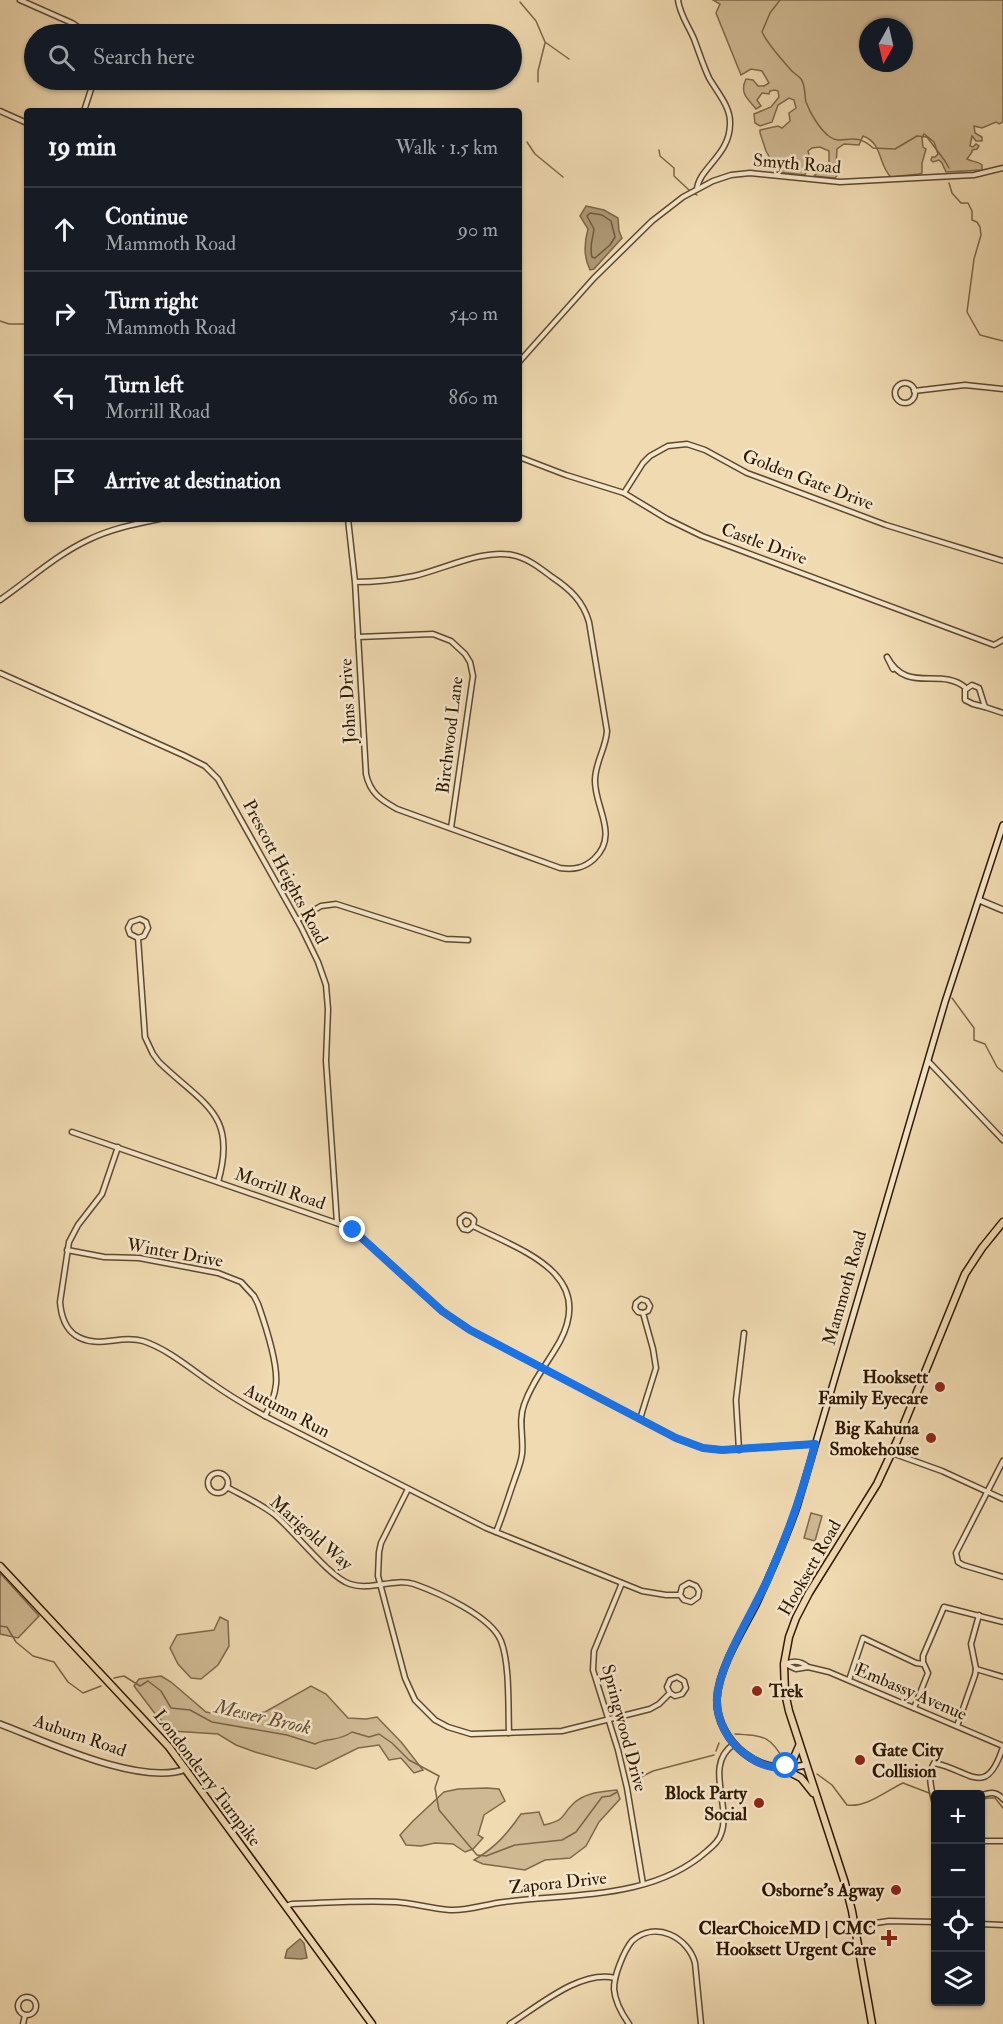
<!DOCTYPE html>
<html lang="en">
<head>
<meta charset="utf-8">
<style>
  :root { --surface:#171b24; --page:#242831; --text:#f1f3f6; --muted:#9ea1a6; --line:#363941 }
  body { margin:0; font-family:"IM FELL Double Pica",serif; background:var(--page); color:var(--text) }
  .controls { position:absolute; right:18px; bottom:18px; display:grid; overflow:hidden; border-radius:6px; box-shadow:0 2px 4px #0004 }
  .controls button { width:54px; height:54px; display:grid; place-items:center; padding:0; border:0; border-bottom:2px solid var(--line); background:var(--surface); color:var(--text); font:30px sans-serif }
  .compass { position:absolute; left:859px; top:18px; width:54px; height:54px; border-radius:50%; background:var(--surface); box-shadow:0 2px 4px #0004; rotate:188deg }
  .stop { position:absolute; width:18px; height:18px; margin:-14px; border:4px solid #1a73e8; border-radius:50%; background:#fff }
  .stop.end { background:#1a73e8; border-color:#fff; box-shadow:0 2px 6px #0008 }
  .list { margin:0; padding:0; list-style:none }
  h2 { display:flex; justify-content:space-between; align-items:center; height:78px; margin:0; padding:0 24px; font-size:26px }
  h2 small { font-size:20px; font-weight:400; color:var(--muted) }
  .list li { display:grid; grid-template-columns:39px 1fr auto; gap:18px; align-items:center; box-sizing:border-box; height:84px; padding:0 24px; border-top:2px solid var(--line) }
  .list b { display:block; font-size:22px; white-space:nowrap }
  .list p { margin:0; font-size:20px; white-space:nowrap; color:var(--muted) }
  .list em { font-size:20px; font-style:normal; color:var(--muted) }
  .icon { flex:none; width:33px; height:33px; fill:none; stroke:currentColor; stroke-width:2; stroke-linecap:round; stroke-linejoin:round }
  .map { position:relative; flex:none; width:1003px; height:2024px; overflow:hidden }
  .search { position:absolute; background:var(--surface); box-shadow:0 2px 4px #0004; left:24px; top:24px; width:498px; height:66px; display:flex; align-items:center; gap:15px; box-sizing:border-box; padding:0 21px; border-radius:33px; color:var(--muted); font-size:22px }
  .panel { position:absolute; background:var(--surface); box-shadow:0 2px 4px #0004; left:24px; top:108px; width:498px; height:414px; border-radius:6px }
  .map>svg:first-child { display:block }
  .green { fill:#cfb993; stroke:#7e684a; stroke-width:1.5; fill-rule:evenodd }
  .water { fill:#ae9875; stroke:#7b6547; stroke-width:1.5 }
  .lines { fill:none; stroke-linecap:round; stroke-linejoin:round }
  .shore { stroke:#6e583b; stroke-width:1.5 }
  .stream { stroke:#7b6547; stroke-width:1.5 }
  .minor-casing { stroke:#5e482d; stroke-width:7 }
  .tertiary-casing { stroke:#5e482d; stroke-width:8 }
  .secondary-casing { stroke:#2e1801; stroke-width:8 }
  .primary-casing { stroke:#2e1801; stroke-width:9 }
  .minor { stroke:#f5e7cc; stroke-width:4 }
  .tertiary { stroke:#f5e7cc; stroke-width:5 }
  .secondary { stroke:#f5e7cc; stroke-width:5 }
  .primary { stroke:#f0dab1; stroke-width:6 }
  .route { stroke:#1a73e8; stroke-width:8 }
  .poi-dot { fill:#8f2418; stroke:#f5e7cc; stroke-width:2 }
  .labels { text-anchor:middle; dominant-baseline:central; stroke-width:5; stroke-linejoin:round; paint-order:stroke }
  .street-label { font-size:18px; fill:#2e1801; stroke:#f5e7cc }
  .poi-label { font-size:18px; font-weight:bold; fill:#2e1801; stroke:#f5e7cc; text-anchor:end }
  .water-label { font-size:20px; font-style:italic; fill:#614b2f; stroke:#f5e7cc }
</style>
</head>
<body>
<div class="map">
<svg width="1003" height="2024" viewBox="0 0 1003 2024">
  <rect width="100%" height="100%" fill="#f0dab1"/>
  <filter id="stains"><feTurbulence type="fractalNoise" baseFrequency=".00333" numOctaves="4"/><feColorMatrix values="0 0 0 0 .2 0 0 0 0 .09 0 0 0 0 .02 0 0 0 .5 -.17"/></filter>
  <radialGradient id="worn" r=".72"><stop offset=".6" stop-color="#630" stop-opacity="0"/><stop offset="1" stop-color="#630" stop-opacity=".3"/></radialGradient>
  <!-- green -->
  <g class="green">
    <path d="M713,0H1003V122L999,124L996,122L982,128L974,126L975,133L982,137V141H976L972,136L970,146L973,147L976,144L979,146L977,149L972,150V152L967,159C972,162 978,161 982,165V170L946,172L942,163L939,160L933,162L931,160L932,157H935L938,154L934,142L924,134L922,138L923,147L926,149L922,163V173L919,174L891,177C878,165 883,143 863,136L859,145L844,144L837,149L836,165L840,169L839,173L835,178L814,176L820,170H826L829,162V151L820,147L812,148L808,151L809,155L805,159L809,163L805,175L778,172L766,151L760,133V130L778,126L782,128L790,121L789,113L796,108L794,100L789,98L778,105L772,122L760,126L755,123L754,114L771,107L779,97L778,91L775,90L770,91L769,94L762,93L757,100L761,106L756,109C748,99 739,93 746,79L753,80L758,86H764L769,83L762,71L751,69L741,75L716,13L720,4ZM868,27H904V63H868Z"/>
    <path d="M811,1513L822,1516L815,1541L804,1538Z"/>
    <path d="M0,1573L39,1616L18,1638L0,1634Z"/>
    <path d="M220,1617L228,1621L229,1646L218,1665L201,1679L191,1678L178,1664L170,1648L177,1635L214,1630Z"/>
    <path d="M161,1676L171,1682L206,1712L231,1717L265,1712L311,1686L326,1694L348,1718L366,1719L377,1717L402,1743L423,1770L414,1773L401,1758L389,1760L379,1745L358,1748L316,1769L255,1752L236,1745L218,1734L172,1731L156,1715L134,1686L139,1679Z"/>
    <path d="M487,1788L499,1789L505,1801L484,1815L478,1835L483,1838L473,1849L465,1852L453,1844L435,1843L421,1846L406,1845L400,1835L413,1821L444,1792L458,1789Z"/>
    <path d="M617,1790L620,1799L599,1822L586,1846L570,1858L545,1860L525,1870L483,1864L474,1860C496,1847 507,1834 521,1814L539,1812L544,1825C568,1819 559,1817 574,1803C586,1792 602,1792 617,1790Z"/>
  </g>
  <!-- water -->
  <g class="water">
    <path d="M586,206L604,210L618,218L619,231L622,238L594,269L590,270C583,256 584,243 588,229L580,216Z"/>
    <path d="M300,1939L304,1943L307,1958L301,1959L285,1958L287,1950Z"/>
  </g>
  <g class="lines">
    <!-- shore -->
    <path class="shore" d="M590,213L602,215L611,221L615,237L610,245L595,258L592,257C589,246 593,238 594,229L587,216Z"/>
    <!-- stream -->
    <g class="stream">
      <path d="M780,0L770,13L762,32C769,46 780,57 790,69C793,73 798,75 801,79C806,86 804,94 806,102C810,113 820,130 830,137C843,146 854,130 873,148L895,149L917,136L927,137L945,161L949,168"/>
      <path d="M520,2L536,21L545,42L569,59"/>
      <path d="M538,82V71L545,43"/>
      <path d="M527,142L535,154L563,177"/>
      <path d="M659,150L660,156L674,168V176L689,190"/>
      <path d="M949,183L952,193L961,203H968L972,211V220L977,222L980,227L981,235L974,259L967,312L980,335L1003,341"/>
      <path d="M695,194L697,195"/>
      <path d="M0,321L9,324H27"/>
      <path d="M952,998L974,1028V1040L985,1044L997,1067L1003,1072"/>
      <path d="M0,1626L7,1627L16,1642L33,1656L54,1662L68,1682L83,1693L101,1686"/>
      <path d="M114,1678L124,1676L140,1686L148,1681L161,1691L171,1708L190,1710L212,1722L287,1735L315,1744C328,1737 338,1742 352,1732L369,1737L379,1734L392,1743L409,1760L439,1776L435,1788L439,1810L477,1855L486,1856L515,1845L562,1840L576,1832L602,1797L610,1796L617,1792"/>
      <path d="M735,1734C764,1736 770,1735 785,1762"/>
      <path d="M716,1751L719,1743"/>
      <path d="M817,1774L832,1785L847,1805C866,1808 886,1791 903,1783L929,1793"/>
      <path d="M637,1779L653,1771L714,1755"/>
      <path d="M980,1801L987,1798H995L1003,1808"/>
    </g>
    <!-- minor casing -->
    <g class="minor-casing">
      <g id="minor">
        <path d="M20,0L72,23L88,34"/>
        <path d="M678,0C680,15 688,25 694,39C699,52 703,65 709,78C717,92 731,107 730,124C730,155 699,168 697,189"/>
        <path d="M0,111L27,123"/>
        <path d="M84,111L94,80"/>
        <path d="M519,362L594,278L652,221L683,197L713,181L731,175L750,173L840,182L974,175L1003,168"/>
        <circle cx="905" cy="393" r="10"/>
        <path d="M914,391L965,385L1003,389"/>
        <path d="M519,457L566,475L624,493L667,519L702,536L994,645L1003,640"/>
        <path d="M624,493L643,463L650,456L668,446L687,444L705,450L747,473L886,525L1003,561"/>
        <path d="M348,519L355,582L366,774C370,793 381,800 397,809L560,868C574,870 584,868 594,859C620,835 594,807 595,780C595,763 606,748 607,731L589,622C583,601 570,589 552,577C540,568 528,558 512,555C483,549 444,569 414,576C395,580 375,582 355,582"/>
        <path d="M0,600C29,580 56,555 88,540C110,529 135,524 159,519"/>
        <path d="M358,637L433,634L451,641L465,654L470,662L473,676L451,828"/>
        <path d="M893,669L887,657C907,695 941,666 966,688"/>
        <path d="M0,673L183,755L205,766L218,779L301,927L318,962L326,985L328,1009L326,1061L337,1223"/>
        <path d="M972,685L979,688L985,707L973,704L965,700V690Z"/>
        <path d="M985,707L1003,713"/>
        <path d="M297,920L321,906L336,904L446,939L468,940"/>
        <path d="M138,938L130,934L128,928L131,922L140,919L146,922L148,928L144,936L138,938L145,1037L153,1054L159,1062C202,1104 238,1113 218,1182"/>
        <path d="M928,1061L1003,1140"/>
        <path d="M72,1132L345,1226L360,1236L442,1311L470,1330L676,1438L703,1448L722,1450L815,1444"/>
        <path d="M118,1147L102,1194L78,1225L69,1242L60,1302C61,1315 64,1327 75,1335C97,1350 120,1334 143,1341C168,1349 192,1370 213,1384C230,1396 247,1406 265,1416L486,1528L642,1591L666,1595H680L682,1587L689,1583L696,1586L699,1591L698,1597L691,1602L684,1600L680,1595"/>
        <path d="M473,1226L468,1230L463,1229L460,1224V1219L465,1215L470,1216L474,1220L473,1226C520,1250 596,1273 560,1341C548,1363 532,1381 524,1405C518,1421 524,1438 522,1454C521,1463 517,1472 514,1481C508,1498 503,1515 496,1532"/>
        <path d="M67,1250L104,1257L139,1258L218,1273L241,1282L254,1296L258,1304C265,1324 278,1364 276,1384C275,1396 270,1406 265,1416"/>
        <path d="M640,1419L656,1368L653,1349L643,1313L638,1312L635,1308L636,1303L641,1299L647,1301L650,1306L648,1311L643,1313"/>
        <path d="M739,1450L736,1400L744,1333"/>
        <path d="M892,1453L942,1471L1003,1499"/>
        <path d="M1003,1461L956,1553L958,1562L963,1565L1003,1577"/>
        <circle cx="218" cy="1483" r="10"/>
        <path d="M227,1487C243,1496 261,1504 275,1515C294,1531 330,1578 350,1584C371,1591 393,1578 414,1584C439,1593 491,1616 501,1641C510,1664 508,1708 509,1733"/>
        <path d="M408,1489L381,1543L379,1552L378,1576L405,1678L415,1700L435,1720L448,1727L471,1734L562,1731L650,1709L659,1704L670,1693L667,1687L670,1680L677,1677L684,1681L686,1688L682,1694L675,1696L670,1693"/>
        <path d="M622,1583L594,1651L593,1670L618,1750L627,1788L643,1884"/>
        <path d="M785,1664L796,1669L808,1667L829,1672L1003,1746"/>
        <path d="M785,1664C794,1660 801,1661 808,1667"/>
        <path d="M976,1669L1003,1677"/>
        <path d="M849,1680L863,1638L916,1663L923,1664"/>
        <path d="M914,1708L928,1673L923,1662V1656L944,1607L1003,1622"/>
        <path d="M957,1726L975,1675L976,1669L971,1644L979,1615"/>
        <path d="M980,1796C990,1792 996,1791 1003,1799"/>
        <path d="M936,1809C933,1794 926,1777 934,1763C970,1770 986,1800 1003,1747"/>
        <path d="M980,1841H1003"/>
        <path d="M286,1906L292,1904C326,1903 361,1900 396,1902C414,1903 432,1909 450,1910C468,1911 486,1904 504,1902C572,1893 652,1900 707,1851C713,1846 719,1841 721,1834C732,1805 703,1765 734,1744"/>
        <path d="M980,1924L1003,1925"/>
        <path d="M855,1926L889,1921L936,1922"/>
        <circle cx="27" cy="2006" r="9"/>
        <path d="M23,2024L25,2015"/>
        <path d="M510,2024C537,2007 581,1969 615,1978"/>
        <path d="M629,2024C622,2014 615,2002 614,1989C614,1981 616,1974 619,1966C622,1958 626,1948 632,1941C655,1920 688,1937 695,1963L701,2024"/>
      </g>
    </g>
    <!-- tertiary casing -->
    <g class="tertiary-casing">
      <g id="tertiary">
        <path d="M979,900L1003,910"/>
        <path d="M0,1724C45,1741 141,1787 186,1769"/>
      </g>
    </g>
    <!-- secondary casing -->
    <g class="secondary-casing">
      <path id="secondary" d="M806,1765C784,1770 763,1768 745,1754C728,1741 716,1720 717,1698C719,1668 742,1632 756,1605C771,1573 785,1541 797,1507L945,1002L1003,825"/>
    </g>
    <!-- primary casing -->
    <g class="primary-casing">
      <g id="primary">
        <path d="M0,1566L169,1747L372,2024"/>
        <path d="M782,1768L801,1778L813,1793"/>
        <path d="M782,1768L792,1762L799,1746"/>
        <path d="M872,2024L852,1911L845,1883L789,1711L785,1693L784,1664L789,1637L796,1618L809,1593L877,1484L897,1441L965,1274L982,1248L1003,1222"/>
      </g>
    </g>
    <!-- minor -->
    <use href="#minor" class="minor"/>
    <!-- tertiary -->
    <use href="#tertiary" class="tertiary"/>
    <!-- secondary -->
    <use href="#secondary" class="secondary"/>
    <!-- primary -->
    <use href="#primary" class="primary"/>
  </g>
  <g class="lines">
    <!-- route -->
    <path class="route" d="M353,1230L442,1311L470,1330L676,1438L703,1448L722,1450L815,1444C803,1491 787,1537 767,1581C752,1613 719,1665 717,1698C716,1721 729,1744 748,1756C757,1763 775,1771 786,1766"/>
  </g>
  <!-- markers -->
  <g class="poi-dot">
    <circle cx="940" cy="1387" r="6"/>
    <circle cx="931" cy="1438" r="6"/>
    <circle cx="757" cy="1691" r="6"/>
    <circle cx="860" cy="1760" r="6"/>
    <circle cx="759" cy="1803" r="6"/>
    <circle cx="896" cy="1890" r="6"/>
    <path d="M886 1929h6v6h6v6h-6v6h-6v-6h-6v-6h6z"/>
  </g>
  <g class="labels">
    <!-- street labels -->
    <g class="street-label">
      <text transform="translate(797 164) rotate(5)">Smyth Road</text>
      <text transform="translate(808 480) rotate(21)">Golden Gate Drive</text>
      <text transform="translate(764 544) rotate(20)">Castle Drive</text>
      <text transform="translate(348 701) rotate(-93)">Johns Drive</text>
      <text transform="translate(450 735) rotate(-83)">Birchwood Lane</text>
      <text transform="translate(285 872) rotate(62)">Prescott Heights Road</text>
      <text transform="translate(280 1189) rotate(19)">Morrill Road</text>
      <text transform="translate(175 1253) rotate(10)">Winter Drive</text>
      <text transform="translate(845 1288) rotate(-74)">Mammoth Road</text>
      <text transform="translate(287 1411) rotate(28)">Autumn Run</text>
      <text transform="translate(311 1533) rotate(41)">Marigold Way</text>
      <text transform="translate(810 1568) rotate(-60)">Hooksett Road</text>
      <text transform="translate(911 1692) rotate(23)">Embassy Avenue</text>
      <text transform="translate(624 1728) rotate(75)">Springwood Drive</text>
      <text transform="translate(80 1736) rotate(19)">Auburn Road</text>
      <text transform="translate(207 1778) rotate(53)">Londonderry Turnpike</text>
      <text transform="translate(558 1883) rotate(-6)">Zapora Drive</text>
    </g>
    <!-- poi labels -->
    <g class="poi-label">
      <text x="928" y="1377">Hooksett<tspan x="928" dy="21">Family Eyecare</tspan></text>
      <text x="919" y="1428">Big Kahuna<tspan x="919" dy="21">Smokehouse</tspan></text>
      <text x="769" y="1691" text-anchor="start">Trek</text>
      <text x="872" y="1750" text-anchor="start">Gate City<tspan x="872" dy="21">Collision</tspan></text>
      <text x="747" y="1793">Block Party<tspan x="747" dy="21">Social</tspan></text>
      <text x="884" y="1890">Osborne's Agway</text>
      <text x="876" y="1928">ClearChoiceMD | CMC<tspan x="876" dy="21">Hooksett Urgent Care</tspan></text>
    </g>
    <!-- water labels -->
    <g class="water-label">
      <text transform="translate(263 1717) rotate(13)">Messer Brook</text>
    </g>
  </g>
  <rect width="100%" height="100%" filter="url(#stains)"/>
  <rect width="100%" height="100%" fill="url(#worn)"/>
</svg>
<div class="controls">
<button>+</button>
<button>−</button>
<button><svg class="icon" aria-label="locate" viewBox="0 0 24 24"><circle cx="12" cy="12" r="6"/><path d="M12 2v4M12 18v4M2 12h4M18 12h4"/></svg></button>
<button><svg class="icon" aria-label="layers" viewBox="0 0 24 24"><path d="M12 4l9 5-9 5-9-5zM3 14l9 5 9-5"/></svg></button>
</div>
<svg class="compass" viewBox="-18 -18 36 36"><path d="M0-13l5 13h-10z" fill="#e53935"/><path d="M0 13l5-13h-10z" fill="#9ea1a6"/></svg>
<div class="stop" style="left:786px;top:1766px"></div>
<div class="stop end" style="left:353px;top:1230px"></div>
<div class="search"><svg class="icon" aria-label="search" viewBox="0 0 24 24"><circle cx="10" cy="10" r="6"/><path d="M15 15l6 6"/></svg>Search here</div>
<section class="panel">
<h2>19 min<small>Walk · 1.5 km</small></h2>
<ul class="list">
<li><svg class="icon" aria-label="ahead" viewBox="0 0 24 24"><path d="M12 20V5M6 11l6-6 6 6"/></svg><div><b>Continue</b><p>Mammoth Road</p></div><em>90 m</em></li>
<li><svg class="icon" aria-label="right" viewBox="0 0 24 24"><path d="M7 20v-9h11M14 6l5 5-5 5"/></svg><div><b>Turn right</b><p>Mammoth Road</p></div><em>540 m</em></li>
<li><svg class="icon" aria-label="left" viewBox="0 0 24 24"><path d="M17 20v-9H6M10 6l-5 5 5 5"/></svg><div><b>Turn left</b><p>Morrill Road</p></div><em>860 m</em></li>
<li><svg class="icon" aria-label="arrive" viewBox="0 0 24 24"><path d="M6 21V4h12l-3 4 3 4H6"/></svg><div><b>Arrive at destination</b></div></li>
</ul>
</section>
</div>
</body>
</html>
